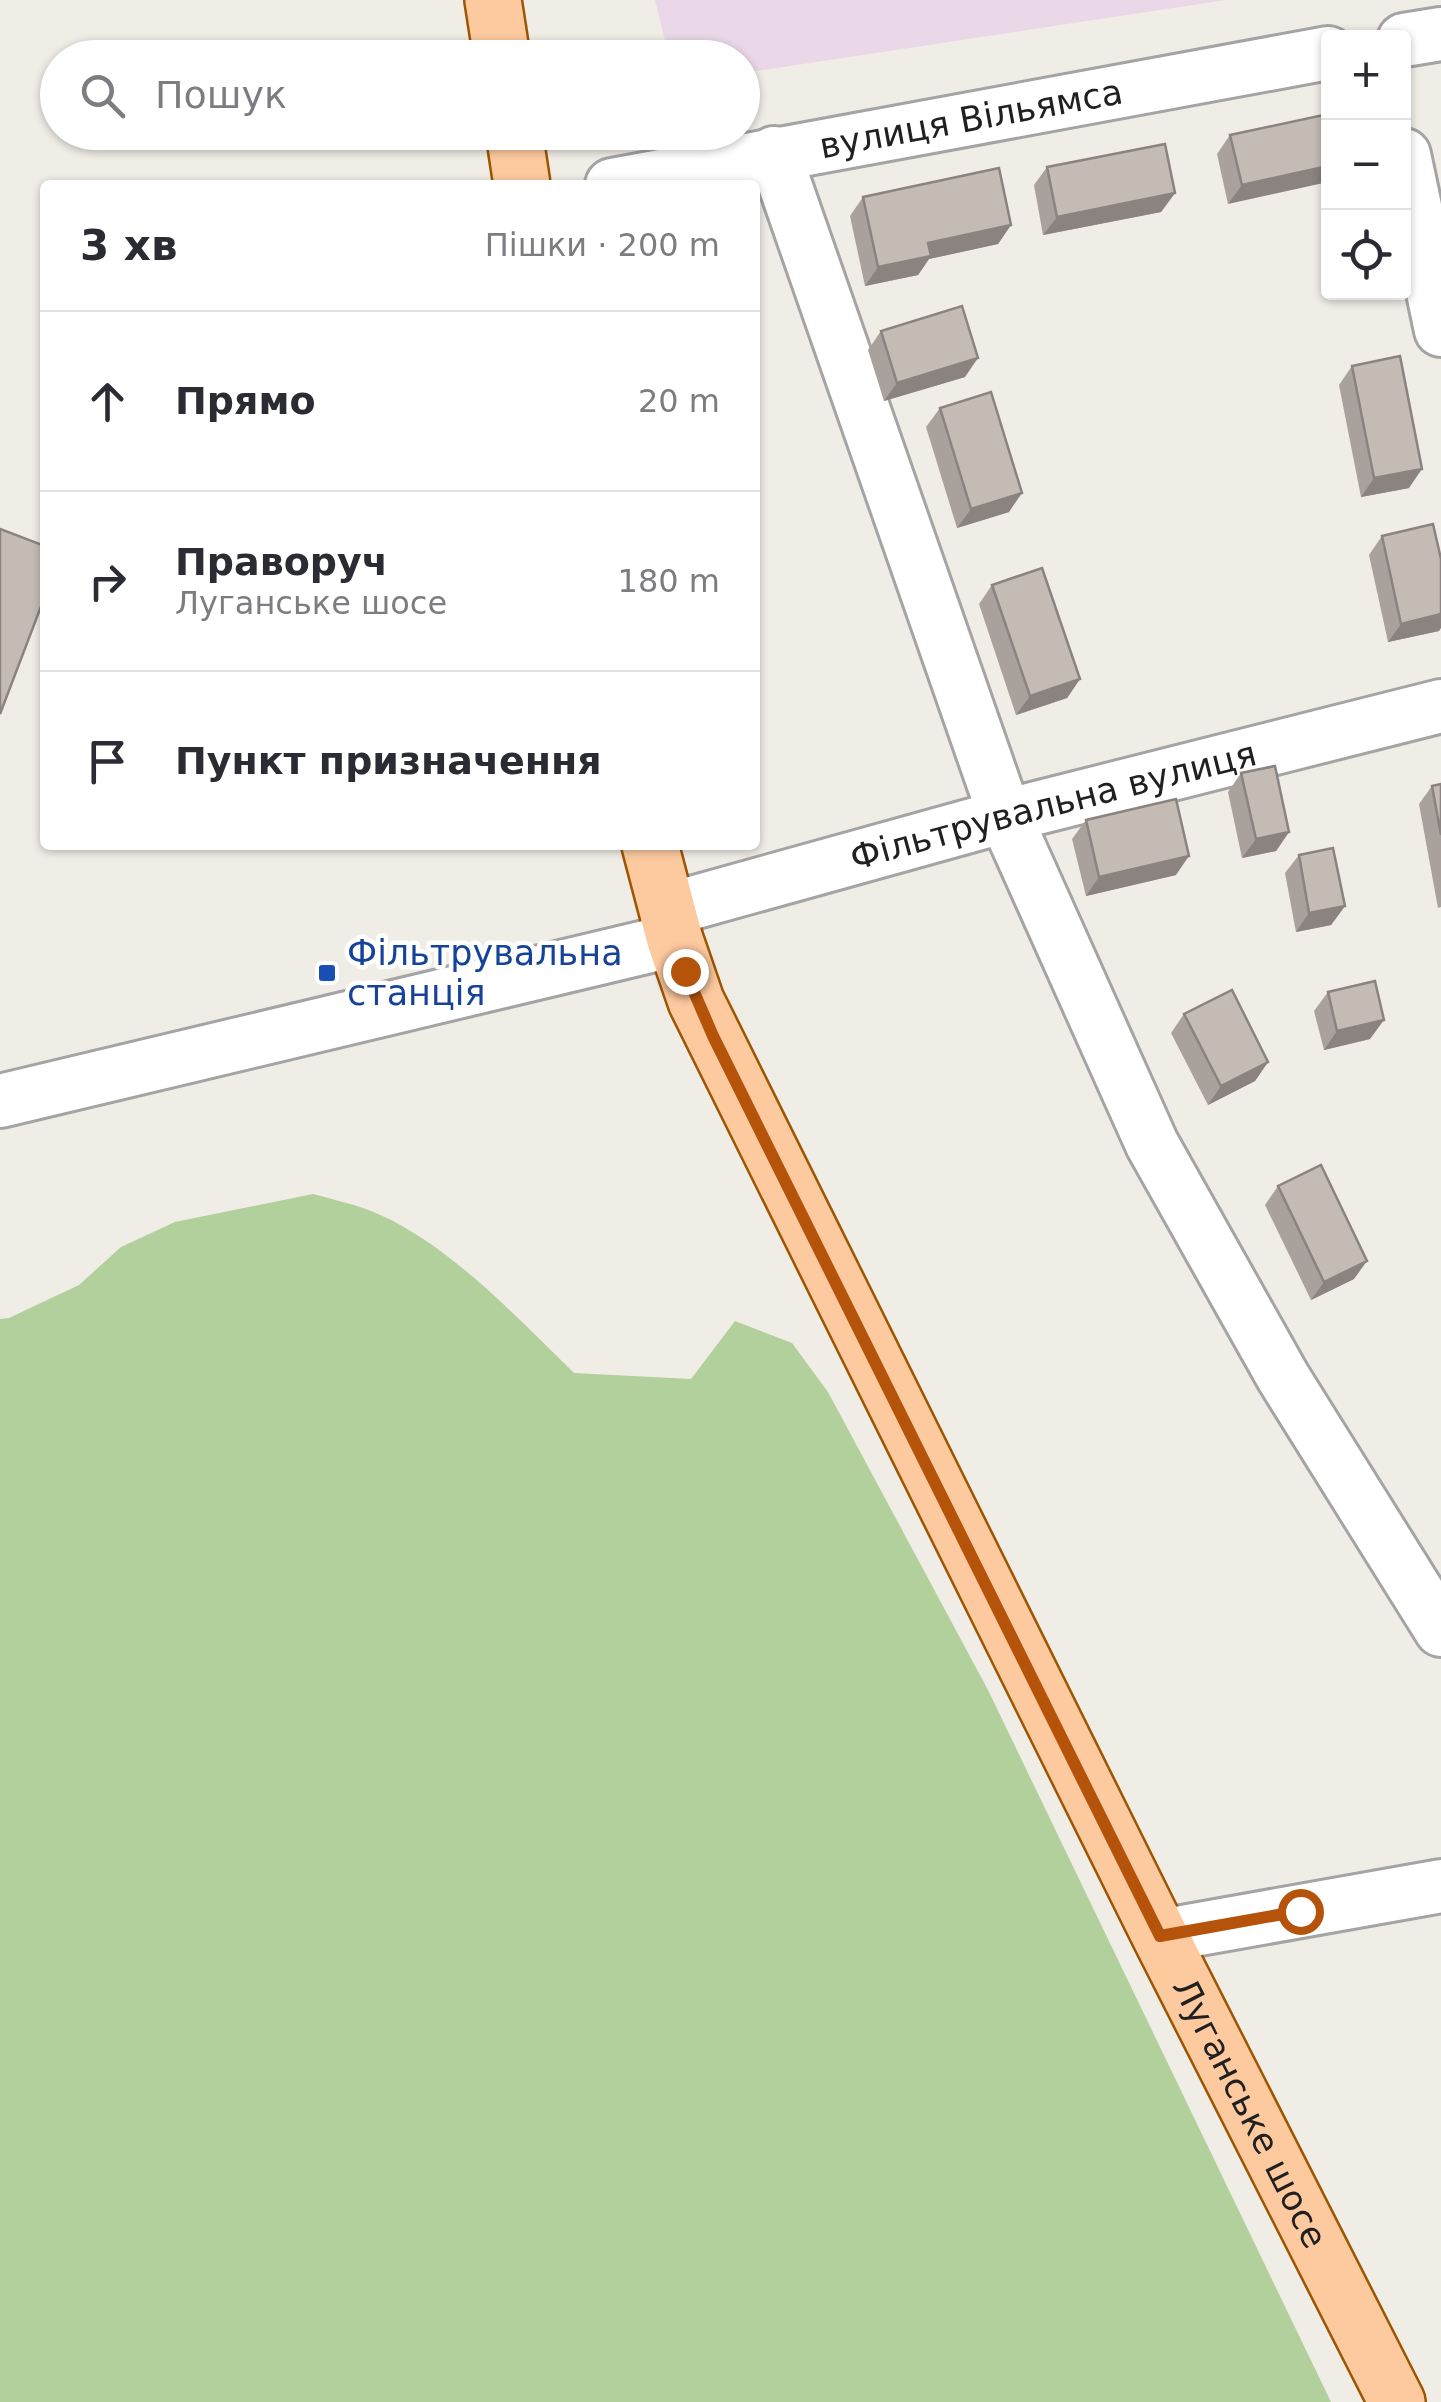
<!DOCTYPE html>
<html lang="uk">
<head>
<meta charset="utf-8">
<style>
  :root { --surface:#fff; --page:#f2f2f3; --text:#2b2b33; --muted:#7c7c81; --line:#e1e1e2 }
  body { margin:0; font-family:"DejaVu Sans",sans-serif; background:var(--page); color:var(--text) }
  .controls { position:absolute; right:30px; top:30px; display:grid; overflow:hidden; border-radius:10px; box-shadow:0 2px 8px #0004 }
  .controls button { width:90px; height:90px; display:grid; place-items:center; padding:0; border:0; border-bottom:2px solid var(--line); background:var(--surface); color:var(--text); font:50px sans-serif }
  .stop { position:absolute; width:30px; height:30px; margin:-22px; border:8px solid #b45309; border-radius:50%; background:#fff }
  .stop.end { background:#b45309; border-color:#fff; box-shadow:0 2px 10px #0008 }
  .list { margin:0; padding:0; list-style:none }
  h2 { display:flex; justify-content:space-between; align-items:center; height:130px; margin:0; padding:0 40px; font-size:42px }
  h2 small { font-size:32px; font-weight:400; color:var(--muted) }
  .list li { display:grid; grid-template-columns:65px 1fr auto; gap:30px; align-items:center; box-sizing:border-box; height:180px; padding:0 40px; border-top:2px solid var(--line) }
  .list b { display:block; font-size:38px; white-space:nowrap }
  .list p { margin:0; font-size:32px; white-space:nowrap; color:var(--muted) }
  .list em { font-size:32px; font-style:normal; color:var(--muted) }
  .icon { flex:none; width:55px; height:55px; fill:none; stroke:currentColor; stroke-width:2; stroke-linecap:round; stroke-linejoin:round }
  .map { position:relative; flex:none; width:1441px; height:2402px; overflow:hidden }
  .search { position:absolute; background:var(--surface); box-shadow:0 2px 8px #0004; left:40px; top:40px; width:720px; height:110px; display:flex; align-items:center; gap:25px; box-sizing:border-box; padding:0 35px; border-radius:55px; color:var(--muted); font-size:38px }
  .panel { position:absolute; background:var(--surface); box-shadow:0 2px 8px #0004; left:40px; top:180px; width:720px; height:670px; border-radius:10px }
  .map>svg:first-child { display:block }
  .industrial { fill:#ead8e8 }
  .forest { fill:#b1d09b }
  .lines { fill:none; stroke-linecap:round; stroke-linejoin:round }
  .minor-casing { stroke:#a4a4a4; stroke-width:58 }
  .major-casing { stroke:#9c5600; stroke-width:60 }
  .minor { stroke:#fff; stroke-width:52 }
  .major { stroke:#fdc99f; stroke-width:55 }
  .wall { fill:#a9a19c }
  .shaded-wall { fill:#8a837f }
  .building { fill:#c5bbb5; stroke:#8a837f; stroke-width:2.5 }
  .route { stroke:#b45309; stroke-width:12 }
  .transit-dot { fill:#1a4fb4; stroke:#fff; stroke-width:4 }
  .labels { text-anchor:middle; dominant-baseline:central; stroke-width:9; stroke-linejoin:round; paint-order:stroke }
  .street-label { font-size:35px; fill:#202020; stroke:#fff }
  .transit-label { font-size:35px; fill:#164399; stroke:#fff; text-anchor:start }
</style>
</head>
<body>
<div class="map">
<svg width="1441" height="2402" viewBox="0 0 1441 2402">
  <rect width="100%" height="100%" fill="#f0ece6"/>
  <!-- industrial -->
  <path class="industrial" d="M655,0H1226L743,73L742,58L669,57Z"/>
  <!-- forest -->
  <path class="forest" d="M313,1194C331,1199 349,1203 366,1209C444,1238 515,1316 574,1373L691,1379L735,1321L792,1343L828,1392L988,1690L1331,2402H0V1319L9,1318L79,1285L121,1247L175,1222Z"/>
  <g class="lines">
    <!-- minor casing -->
    <g class="minor-casing">
      <g id="minor">
        <path d="M1404,40L1441,34"/>
        <path d="M774,153L1005,816L1152,1144L1283,1377L1441,1630"/>
        <path d="M1404,155L1441,330"/>
        <path id="s1" d="M612,185L1328,53"/>
        <path id="s2" d="M667,910L1005,816L1441,706"/>
        <path d="M0,1101L675,940"/>
        <path d="M1160,1936L1441,1886"/>
      </g>
    </g>
    <!-- major casing -->
    <g class="major-casing">
      <g id="major">
        <path d="M493,0L502,58"/>
        <path d="M514,132L522,185"/>
        <path id="s3" d="M650,845L675,940L696,1001L1160,1936L1397,2402"/>
      </g>
    </g>
    <!-- minor -->
    <use href="#minor" class="minor"/>
    <!-- major -->
    <use href="#major" class="major"/>
  </g>
  <!-- wall -->
  <g class="wall">
    <path d="M1328,114L1228,204L1217,154L1230,135Z"/>
    <path d="M1047,167L1175,193L1161,212L1043,235L1034,185Z"/>
    <path d="M863,197L1011,225L998,244L929,259L918,275L865,286L850,216Z"/>
    <path d="M881,331L965,377L884,401L868,350Z"/>
    <path d="M1352,366L1409,488L1361,497L1339,385Z"/>
    <path d="M940,408L1009,512L957,528L926,427Z"/>
    <path d="M1382,536L1439,631L1388,642L1369,555Z"/>
    <path d="M992,585L1080,679L1067,698L1016,715L979,604Z"/>
    <path d="M1241,773L1289,832L1276,851L1242,858L1228,792Z"/>
    <path d="M1441,784V907L1438,908L1419,804L1432,786Z"/>
    <path d="M1086,820L1176,875L1086,896L1072,839Z"/>
    <path d="M1299,855L1345,906L1331,925L1296,932L1285,873Z"/>
    <path d="M1328,992L1370,1039L1324,1050L1314,1011Z"/>
    <path d="M1184,1014L1268,1062L1255,1081L1208,1105L1171,1033Z"/>
    <path d="M1278,1186L1354,1279L1311,1300L1265,1205Z"/>
  </g>
  <!-- shaded-wall -->
  <g class="shaded-wall">
    <path d="M1328,166V182L1228,204L1242,185Z"/>
    <path d="M1175,193L1161,212L1043,235L1057,217Z"/>
    <path d="M1011,225L998,244L929,259L918,275L865,286L878,267L928,243Z"/>
    <path d="M978,358L965,377L884,401L897,383Z"/>
    <path d="M1422,469L1409,488L1361,497L1374,478Z"/>
    <path d="M1022,493L1009,512L957,528L971,509Z"/>
    <path d="M1441,614V628L1439,631L1388,642L1401,624Z"/>
    <path d="M1080,679L1067,698L1016,715L1030,696Z"/>
    <path d="M1289,832L1276,851L1242,858L1256,839Z"/>
    <path d="M1189,856L1176,875L1086,896L1099,877Z"/>
    <path d="M1345,906L1331,925L1296,932L1309,913Z"/>
    <path d="M1384,1020L1370,1039L1324,1050L1337,1031Z"/>
    <path d="M1268,1062L1255,1081L1208,1105L1221,1086Z"/>
    <path d="M1367,1261L1354,1279L1311,1300L1324,1282Z"/>
  </g>
  <!-- building -->
  <g class="building">
    <path d="M1328,114V166L1242,185L1230,135Z"/>
    <path d="M1165,144L1175,193L1057,217L1047,167Z"/>
    <path d="M999,168L1011,225L928,243L931,256L878,267L863,197Z"/>
    <path d="M962,306L978,358L897,383L881,331Z"/>
    <path d="M1400,356L1422,469L1374,478L1352,366Z"/>
    <path d="M991,392L1022,493L971,509L940,408Z"/>
    <path d="M1433,524L1441,559V614L1401,624L1382,536Z"/>
    <path d="M0,529L45,546V596L0,714Z"/>
    <path d="M1042,568L1080,679L1030,696L992,585Z"/>
    <path d="M1275,766L1289,832L1256,839L1241,773Z"/>
    <path d="M1441,784V835L1432,786Z"/>
    <path d="M1176,799L1189,856L1099,877L1086,820Z"/>
    <path d="M1333,848L1345,906L1309,913L1299,855Z"/>
    <path d="M1375,981L1384,1020L1337,1031L1328,992Z"/>
    <path d="M1232,990L1268,1062L1221,1086L1184,1014Z"/>
    <path d="M1321,1165L1367,1261L1324,1282L1278,1186Z"/>
  </g>
  <g class="lines">
    <!-- route -->
    <path class="route" d="M685,971L713,1036L1160,1936L1300,1911"/>
  </g>
  <!-- markers -->
  <rect class="transit-dot" x="317" y="963" width="20" height="20" rx="5"/>
  <g class="labels">
    <!-- street labels -->
    <g class="street-label">
      <text stroke="none"><textPath href="#s1" startOffset="365">вулиця Вільямса</textPath></text>
      <text stroke="none"><textPath href="#s2" startOffset="400">Фільтрувальна вулиця</textPath></text>
      <text stroke="none"><textPath href="#s3" startOffset="1405">Луганське шосе</textPath></text>
    </g>
    <!-- transit labels -->
    <g class="transit-label">
      <text x="347" y="953">Фільтрувальна<tspan x="347" dy="40">станція</tspan></text>
    </g>
  </g>
</svg>
<div class="controls">
<button>+</button>
<button>−</button>
<button><svg class="icon" aria-label="locate" viewBox="0 0 24 24"><circle cx="12" cy="12" r="6"/><path d="M12 2v4M12 18v4M2 12h4M18 12h4"/></svg></button>
</div>
<div class="stop" style="left:1300px;top:1911px"></div>
<div class="stop end" style="left:685px;top:971px"></div>
<div class="search"><svg class="icon" aria-label="search" viewBox="0 0 24 24"><circle cx="10" cy="10" r="6"/><path d="M15 15l6 6"/></svg>Пошук</div>
<section class="panel">
<h2>3 хв<small>Пішки · 200 m</small></h2>
<ul class="list">
<li><svg class="icon" aria-label="ahead" viewBox="0 0 24 24"><path d="M12 20V5M6 11l6-6 6 6"/></svg><div><b>Прямо</b></div><em>20 m</em></li>
<li><svg class="icon" aria-label="right" viewBox="0 0 24 24"><path d="M7 20v-9h11M14 6l5 5-5 5"/></svg><div><b>Праворуч</b><p>Луганське шосе</p></div><em>180 m</em></li>
<li><svg class="icon" aria-label="arrive" viewBox="0 0 24 24"><path d="M6 21V4h12l-3 4 3 4H6"/></svg><div><b>Пункт призначення</b></div></li>
</ul>
</section>
</div>
</body>
</html>
